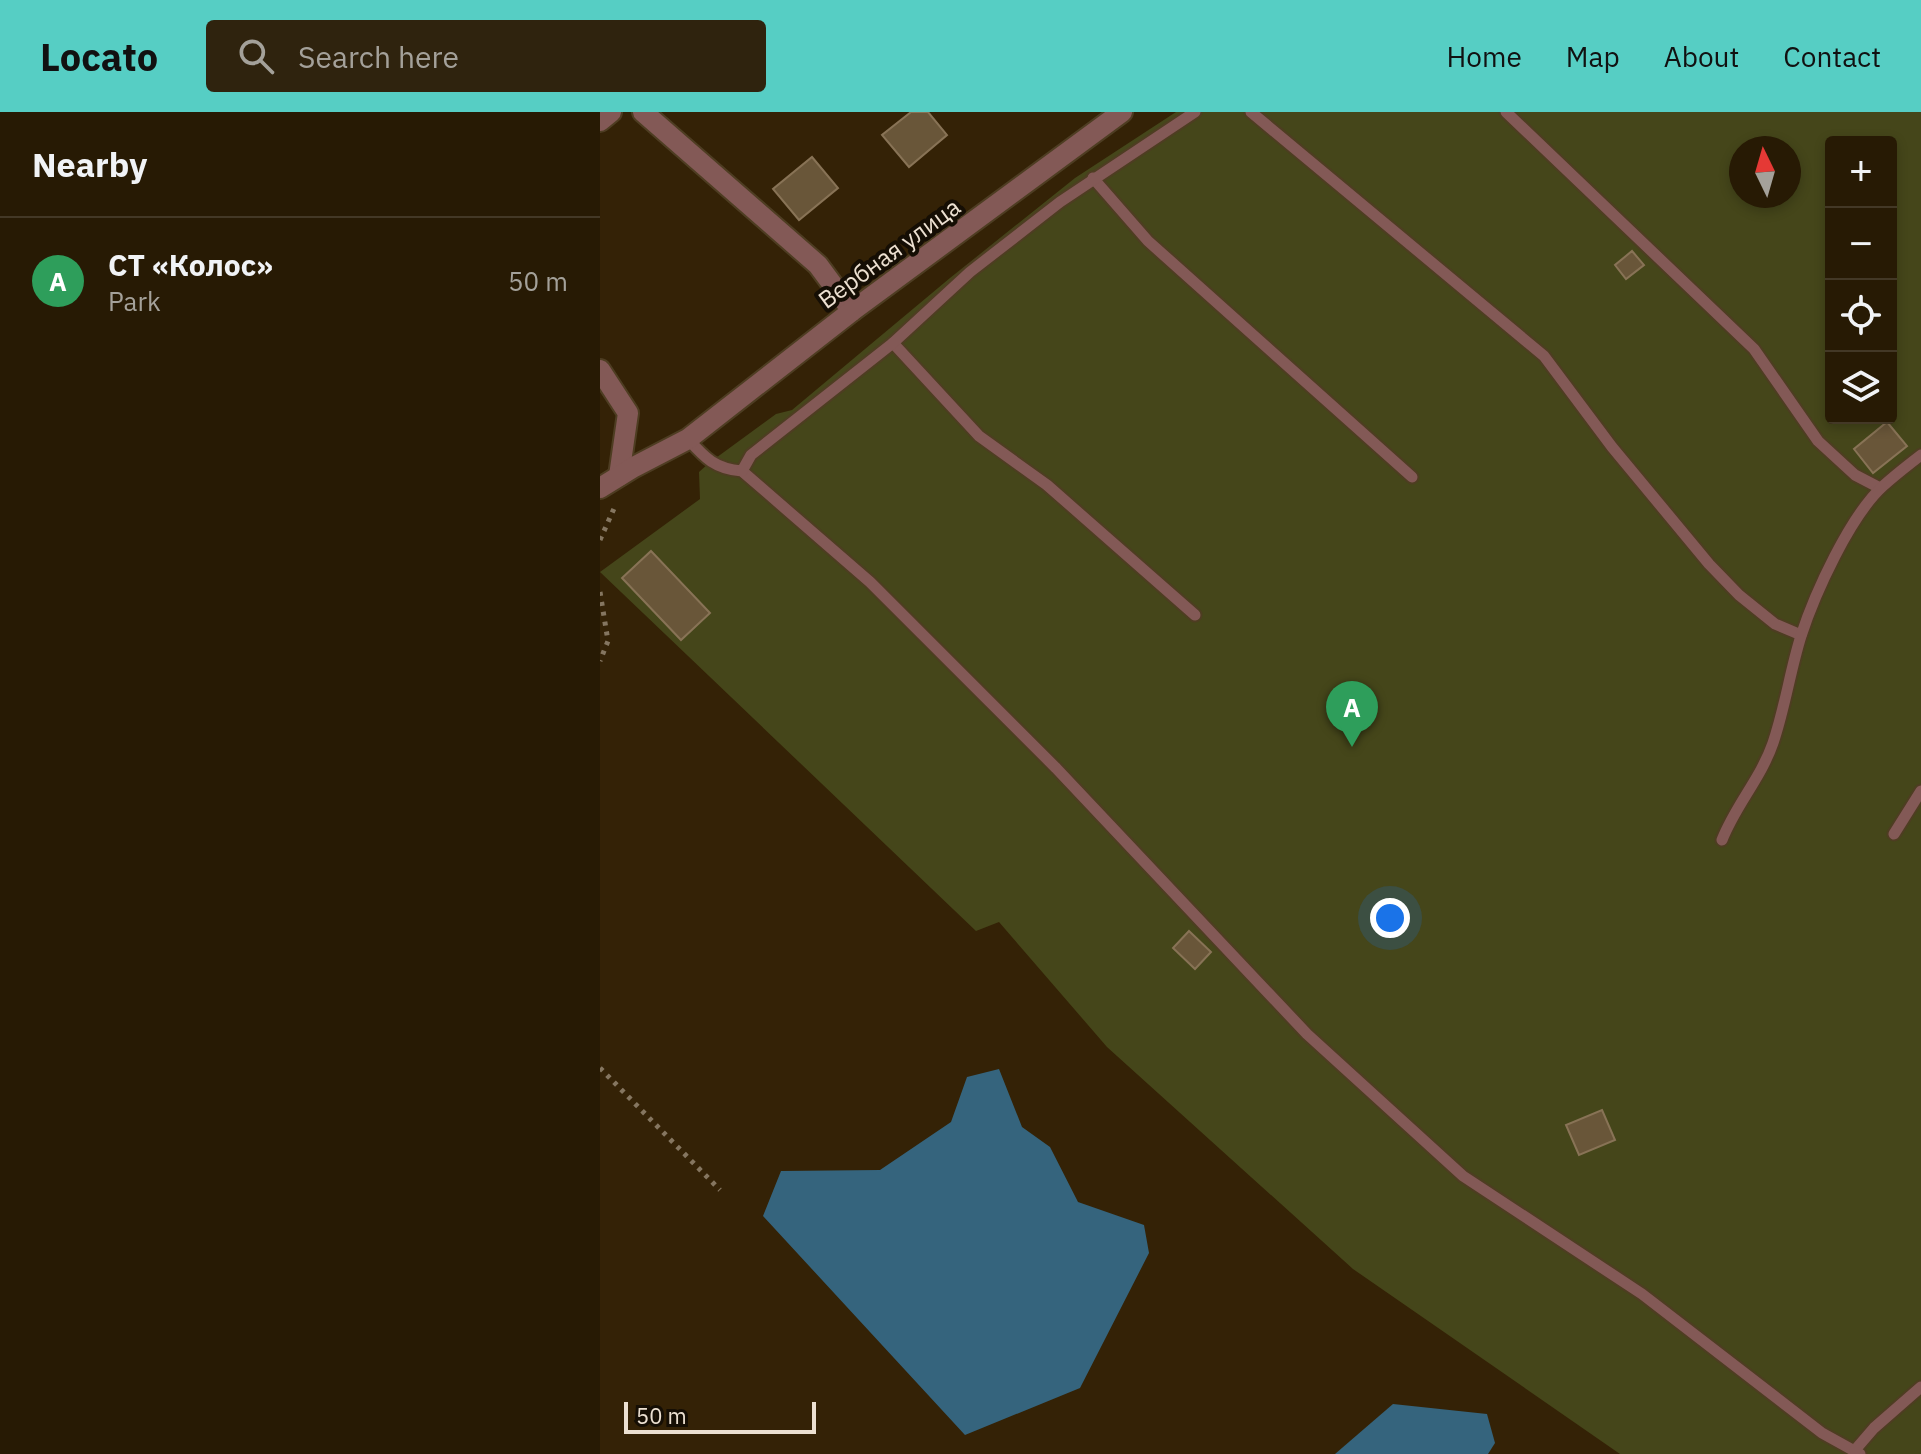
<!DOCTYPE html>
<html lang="en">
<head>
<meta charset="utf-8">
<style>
  :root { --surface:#271a04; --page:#2f230e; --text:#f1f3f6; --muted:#a4a19a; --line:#433826; --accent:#56cec4 }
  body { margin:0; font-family:"IBM Plex Sans",sans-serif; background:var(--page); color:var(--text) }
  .controls { position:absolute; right:24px; top:24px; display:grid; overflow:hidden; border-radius:8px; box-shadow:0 4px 12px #0003 }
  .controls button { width:72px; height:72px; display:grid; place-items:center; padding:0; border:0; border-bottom:2px solid var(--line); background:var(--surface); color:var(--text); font:40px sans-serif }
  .compass { position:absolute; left:1129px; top:24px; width:72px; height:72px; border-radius:50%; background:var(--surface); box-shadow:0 4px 12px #0003; rotate:355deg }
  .scale { position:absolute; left:24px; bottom:20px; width:192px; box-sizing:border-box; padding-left:8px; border:4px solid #ece0d1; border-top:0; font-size:22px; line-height:28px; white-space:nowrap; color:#ece0d1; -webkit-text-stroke:6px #150e04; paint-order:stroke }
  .you { position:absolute; left:790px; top:806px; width:28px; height:28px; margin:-20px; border:6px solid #fff; border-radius:50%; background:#1a73e8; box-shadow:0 0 0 12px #1a73e833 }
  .badge { display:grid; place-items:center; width:52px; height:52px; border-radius:50%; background:var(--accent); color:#fff; font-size:26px; font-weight:700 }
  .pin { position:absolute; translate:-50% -66px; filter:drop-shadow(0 2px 4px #0008) }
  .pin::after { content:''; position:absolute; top:42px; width:28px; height:24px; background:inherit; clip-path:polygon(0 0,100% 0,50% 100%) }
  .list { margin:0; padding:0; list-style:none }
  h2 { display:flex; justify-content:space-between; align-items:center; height:104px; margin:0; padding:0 32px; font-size:34px }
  h2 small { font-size:26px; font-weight:400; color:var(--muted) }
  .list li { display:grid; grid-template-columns:52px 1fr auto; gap:24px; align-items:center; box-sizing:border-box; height:128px; padding:0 32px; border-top:2px solid var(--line) }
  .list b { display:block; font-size:30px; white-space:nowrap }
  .list p { margin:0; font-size:26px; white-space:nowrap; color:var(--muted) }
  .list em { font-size:26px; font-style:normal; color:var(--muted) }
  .icon { flex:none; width:44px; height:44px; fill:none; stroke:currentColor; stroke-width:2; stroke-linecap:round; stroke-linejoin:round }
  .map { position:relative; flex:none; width:1321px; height:1342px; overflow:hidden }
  header { display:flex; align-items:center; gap:48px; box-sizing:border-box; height:112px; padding:0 40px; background:var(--accent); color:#111 }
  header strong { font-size:38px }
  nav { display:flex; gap:44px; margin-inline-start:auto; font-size:28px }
  .search { width:560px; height:72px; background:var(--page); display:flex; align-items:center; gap:20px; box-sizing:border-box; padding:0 28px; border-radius:8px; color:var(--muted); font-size:30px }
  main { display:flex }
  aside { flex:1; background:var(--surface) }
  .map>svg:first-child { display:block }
  .green { fill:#45461a; fill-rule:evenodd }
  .water { fill:#35647d }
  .building { fill:#695639; stroke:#887356; stroke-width:2 }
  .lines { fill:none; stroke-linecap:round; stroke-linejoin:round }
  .lane-casing { stroke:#4e3d22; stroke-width:15 }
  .street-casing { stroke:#4e3d22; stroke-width:24 }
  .path { stroke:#857660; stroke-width:5; stroke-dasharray:4 6; stroke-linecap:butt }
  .lane { stroke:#835956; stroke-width:11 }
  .street { stroke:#835956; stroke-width:20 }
  .labels { text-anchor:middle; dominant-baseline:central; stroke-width:8; stroke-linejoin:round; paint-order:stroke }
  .street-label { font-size:24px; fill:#ece0d1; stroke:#150e04 }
</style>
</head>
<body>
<header>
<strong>Locato</strong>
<div class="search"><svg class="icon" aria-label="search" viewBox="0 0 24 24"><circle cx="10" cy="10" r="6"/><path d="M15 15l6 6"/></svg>Search here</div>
<nav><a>Home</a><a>Map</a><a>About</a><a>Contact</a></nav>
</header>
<main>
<aside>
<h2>Nearby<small></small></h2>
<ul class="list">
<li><span class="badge" style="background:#2e9e5b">A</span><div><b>СТ «Колос»</b><p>Park</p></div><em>50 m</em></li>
</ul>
</aside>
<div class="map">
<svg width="1321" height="1342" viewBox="0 0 1321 1342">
  <rect width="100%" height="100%" fill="#342206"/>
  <!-- green -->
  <path class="green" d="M576,0H1321V1342H1020L753,1157L507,935L399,810L376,819L0,460L100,387L99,360L109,351L176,302L192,298L350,166L475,66ZM1231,30H1291V306H1231ZM1141,36H1189V84H1141Z"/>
  <!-- water -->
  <g class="water">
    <path d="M399,957L422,1015L450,1035L478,1090L544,1113L549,1141L480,1276L365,1323L163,1104L181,1059L280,1058L351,1010L367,965Z"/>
    <path d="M793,1292L887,1302L895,1331L888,1342H735Z"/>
  </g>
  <!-- building -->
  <g class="building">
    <path d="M311,0H328L347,23L309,55L282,23Z"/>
    <path d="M212,45L238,76L199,108L173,77Z"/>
    <path d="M1032,139L1044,153L1026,167L1015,153Z"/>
    <path d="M1287,310L1307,334L1273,361L1254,337Z"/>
    <path d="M51,439L110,501L81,528L22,466Z"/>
    <path d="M589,819L611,840L595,857L573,836Z"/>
    <path d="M1002,998L1015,1028L979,1043L966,1013Z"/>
  </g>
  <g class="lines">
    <!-- lane casing -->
    <g class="lane-casing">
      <g id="lane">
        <path d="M651,0L944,244L1012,335L1109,452L1139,483L1175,512L1201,523"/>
        <path d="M906,0L1154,237L1218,329L1255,363L1280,376"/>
        <path d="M493,66L548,129L812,365"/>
        <path d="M293,231L379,324L447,373L595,503"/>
        <path d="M88,327C105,346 115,357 142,359L270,470L456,656L707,922L863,1064L1042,1182L1222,1321L1260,1342"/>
        <path d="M142,359L151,343L293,231L370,160L460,90L595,0"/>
        <path d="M1294,722L1321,679"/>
        <path d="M1122,728C1135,694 1161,666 1173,631C1185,596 1190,559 1201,524C1215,481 1250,404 1283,374C1295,363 1308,353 1321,343"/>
        <path d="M1255,1338L1274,1316L1321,1275"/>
      </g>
    </g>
    <!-- street casing -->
    <g class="street-casing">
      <g id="street">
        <path d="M43,0L218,153L252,199"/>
        <path d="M0,9L11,0"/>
        <path d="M0,258L28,301L19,364"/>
        <path d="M0,376L34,355L88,327L252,199L522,0"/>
      </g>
    </g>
    <!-- path -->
    <g class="path">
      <path d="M0,428L16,392"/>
      <path d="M0,480L8,529L0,549"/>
      <path d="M0,956L120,1078"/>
    </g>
    <!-- lane -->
    <use href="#lane" class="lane"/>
    <!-- street -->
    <use href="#street" class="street"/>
  </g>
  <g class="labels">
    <!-- street labels -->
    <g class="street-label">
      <text transform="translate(289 141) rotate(-36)">Вербная улица</text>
    </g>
  </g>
</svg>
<div class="controls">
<button>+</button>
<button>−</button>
<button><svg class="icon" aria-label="locate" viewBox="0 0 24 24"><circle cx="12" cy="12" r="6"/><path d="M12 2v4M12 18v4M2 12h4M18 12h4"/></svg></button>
<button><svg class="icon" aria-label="layers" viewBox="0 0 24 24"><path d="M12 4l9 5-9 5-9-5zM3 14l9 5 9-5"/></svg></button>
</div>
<svg class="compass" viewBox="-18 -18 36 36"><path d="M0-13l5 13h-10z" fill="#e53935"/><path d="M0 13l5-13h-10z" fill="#a4a19a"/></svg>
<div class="scale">50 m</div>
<div class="you"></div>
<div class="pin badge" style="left:752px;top:635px;background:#2e9e5b">A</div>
</div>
</main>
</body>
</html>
